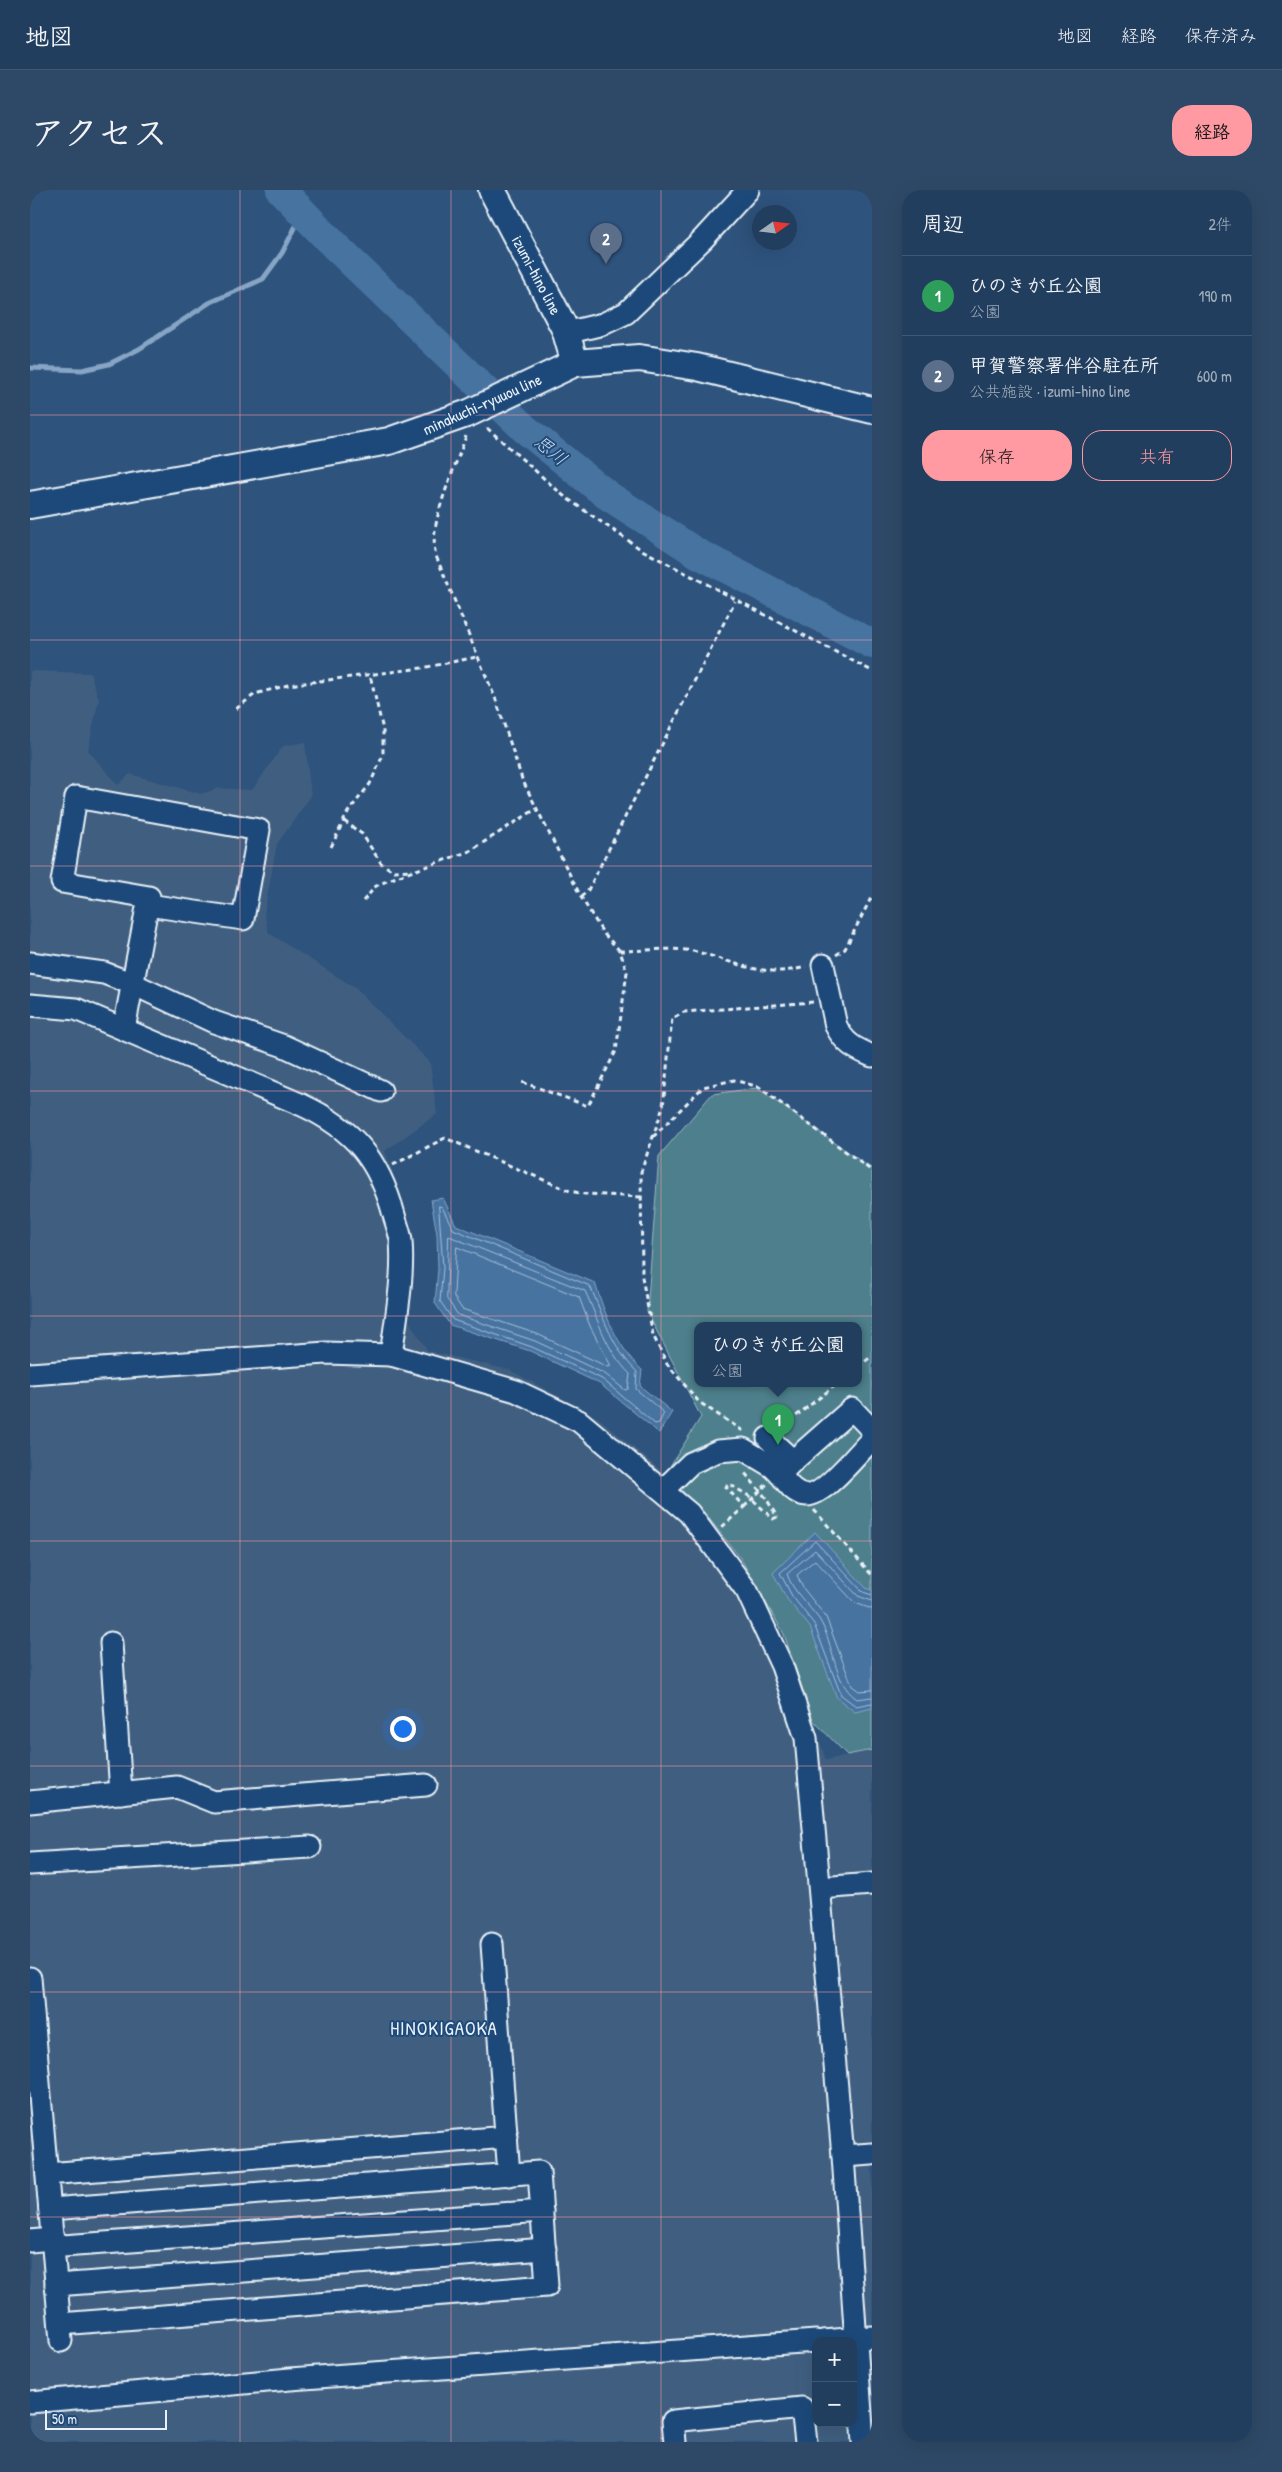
<!DOCTYPE html>
<html lang="ja">
<head>
<meta charset="utf-8">
<style>
  :root { --surface:#223e5e; --page:#2e4967; --text:#f1f3f6; --muted:#a2aebc; --line:#3f5773; --accent:#ff9aa2 }
  body { margin:0; font-family:"Patrick Hand","Klee One",sans-serif; background:var(--page); color:var(--text) }
  .controls { position:absolute; right:15px; bottom:15px; display:grid; overflow:hidden; border-radius:10px; box-shadow:0 5px 20px #0002 }
  .controls button { width:45px; height:45px; display:grid; place-items:center; padding:0; border:0; border-bottom:1px solid var(--line); background:var(--surface); color:var(--text); font:25px sans-serif }
  .compass { position:absolute; left:722px; top:15px; width:45px; height:45px; border-radius:50%; background:var(--surface); box-shadow:0 5px 20px #0002; rotate:76deg }
  .scale { position:absolute; left:15px; bottom:12px; width:122px; box-sizing:border-box; padding-left:5px; border:2px solid #e8f1f8; border-top:0; font-size:14px; line-height:18px; white-space:nowrap; color:#e8f1f8; -webkit-text-stroke:4px #1f4a7a; paint-order:stroke }
  .you { position:absolute; left:372px; top:1538px; width:18px; height:18px; margin:-12px; border:4px solid #fff; border-radius:50%; background:#1a73e8; box-shadow:0 0 0 8px #1a73e833 }
  .badge { display:grid; place-items:center; width:32px; height:32px; border-radius:50%; background:var(--accent); color:#fff; font-size:16px; font-weight:700 }
  .pin { position:absolute; translate:-50% -41px; filter:drop-shadow(0 1px 2px #0008) }
  .pin::after { content:''; position:absolute; top:26px; width:18px; height:15px; background:inherit; clip-path:polygon(0 0,100% 0,50% 100%) }
  .popup { position:absolute; left:664px; top:1132px; width:168px; height:65px; box-sizing:border-box; display:grid; place-content:center; border-radius:10px; background:var(--surface); filter:drop-shadow(0 1px 4px #0005); font-size:16px; white-space:nowrap; color:var(--muted) }
  .popup b { font-size:19px; color:var(--text) }
  .popup::after { content:''; position:absolute; left:50%; top:100%; margin-left:-10px; border:10px solid transparent; border-top-color:var(--surface) }
  .list { margin:0; padding:0; list-style:none }
  h2 { display:flex; justify-content:space-between; align-items:center; height:65px; margin:0; padding:0 20px; font-size:21px }
  h2 small { font-size:16px; font-weight:400; color:var(--muted) }
  .list li { display:grid; grid-template-columns:32px 1fr auto; gap:15px; align-items:center; box-sizing:border-box; height:80px; padding:0 20px; border-top:1px solid var(--line) }
  .list b { display:block; font-size:19px; white-space:nowrap }
  .list p { margin:0; font-size:16px; white-space:nowrap; color:var(--muted) }
  .list em { font-size:16px; font-style:normal; color:var(--muted) }
  .actions { display:flex; gap:10px; padding:15px 20px }
  .actions a { flex:1; padding:11px 0; border:1px solid var(--accent); border-radius:20px; text-align:center; font-size:18px; color:var(--accent) }
  .actions .main { background:var(--accent); color:#111 }
  .map { position:relative; flex:none; width:842px; height:2252px; overflow:hidden; border-radius:20px }
  header { display:flex; align-items:center; gap:30px; box-sizing:border-box; height:70px; padding:0 25px; background:var(--surface); border-bottom:1px solid var(--line) }
  header strong { font-size:24px }
  nav { display:flex; gap:28px; margin-inline-start:auto; font-size:18px }
  .intro { display:flex; align-items:center; justify-content:space-between; box-sizing:border-box; height:120px; padding:0 30px }
  h1 { margin:0; font-size:35px }
  .button { padding:12px 22px; border-radius:20px; background:var(--accent); color:#111; font-size:18px; font-weight:700 }
  main { display:flex; gap:30px; padding:0 30px }
  aside { flex:1; background:var(--surface); border-radius:20px; box-shadow:0 5px 20px #0002 }
  .map>svg:first-child { display:block }
  .built { fill:#3f5e80; fill-rule:evenodd }
  .green { fill:#4e808c; stroke:#9bb8c2; fill-rule:evenodd }
  .water { fill:#4673a1; stroke:#87a5c4 }
  .lines { fill:none; stroke-linecap:round; stroke-linejoin:round }
  .shore { stroke:#a7bfd5; stroke-width:1 }
  .stream { stroke:#87a5c4; stroke-width:5 }
  .river { stroke:#4673a1; stroke-width:30 }
  .minor-casing { stroke:#e8f1f8; stroke-width:25 }
  .major-casing { stroke:#e8f1f8; stroke-width:30 }
  .path { stroke:#e8f1f8; stroke-width:3; stroke-dasharray:5 4; stroke-linecap:butt }
  .minor { stroke:#1f4a7a; stroke-width:21 }
  .major { stroke:#1f4a7a; stroke-width:26 }
  .grid { fill:none; stroke:#ff9aa2; stroke-width:1; stroke-opacity:0.55 }
  .labels { text-anchor:middle; dominant-baseline:central; stroke-width:4; stroke-linejoin:round; paint-order:stroke }
  .street-label { font-size:16px; fill:#e8f1f8; stroke:#1f4a7a }
  .water-label { font-size:18px; font-style:italic; fill:#d0deeb; stroke:#1f4a7a }
  .quarter-label { font-size:19px; letter-spacing:1px; fill:#e8f1f8; stroke:#1f4a7a }
</style>
</head>
<body>
<header>
<strong>地図</strong>
<nav><a>地図</a><a>経路</a><a>保存済み</a></nav>
</header>
<div class="intro"><h1>アクセス</h1><a class="button">経路</a></div>
<main>
<div class="map">
<svg width="842" height="2252" viewBox="0 0 842 2252">
  <rect width="100%" height="100%" fill="#2e537d"/>
  <filter id="ink" filterUnits="userSpaceOnUse"><feTurbulence type="fractalNoise" baseFrequency=".02" numOctaves="2"/><feDisplacementMap in="SourceGraphic" scale="10" xChannelSelector="R" yChannelSelector="G"/><feConvolveMatrix kernelMatrix="1 2 1 2 8 2 1 2 1" color-interpolation-filters="sRGB"/></filter>
  <g filter="url(#ink)">
    <!-- built -->
    <path class="built" d="M0,481L60,483L69,509L58,560L88,595L100,584L171,604L189,598L222,600L253,556L275,552L281,606L247,654L234,724L239,743L325,798L400,872L407,924L355,961L375,1015L382,1047L377,1128L398,1161L480,1180L570,1229L635,1284L674,1322L711,1369L754,1444L796,1570L842,1560V2252H0ZM786,2151H823V2233H786Z"/>
    <!-- green -->
    <path class="green" d="M727,898L842,979V1560L817,1565L783,1530L754,1444L711,1369L674,1322L635,1284L671,1227L617,1122L629,966L682,904ZM668,1136H828V1194H668Z"/>
    <!-- water -->
    <g class="water">
      <path d="M413,1008L426,1035L565,1093C575,1124 587,1157 612,1180L610,1196L642,1222L629,1243L570,1194L500,1161L420,1135L405,1113L408,1079L407,1044L401,1010Z"/>
      <path d="M785,1342L836,1398L842,1400V1518L825,1522L807,1508L780,1437L757,1409L743,1383Z"/>
    </g>
    <g class="lines">
      <!-- shore -->
      <g class="shore">
        <path d="M409,1016L412,1017L423,1039L560,1096C574,1128 581,1156 607,1182L606,1199L634,1223L629,1233L625,1234L572,1189L502,1157L423,1130L410,1111L413,1078Z"/>
        <path d="M419,1046L555,1101C569,1131 575,1159 600,1184L598,1199L595,1200L575,1184L505,1151L428,1125L417,1109Z"/>
        <path d="M427,1057L549,1107L560,1136L581,1176L578,1177L507,1144L432,1119L424,1107Z"/>
        <path d="M842,1405L833,1402L785,1351L750,1383L762,1406L784,1434L811,1505L826,1516L842,1513"/>
        <path d="M842,1411L828,1406L785,1360L757,1384C763,1402 778,1414 789,1429C805,1454 802,1492 827,1509L842,1507"/>
        <path d="M842,1419L825,1413L785,1370L767,1385L773,1398L796,1427L822,1496L829,1501L842,1500"/>
      </g>
      <!-- stream -->
      <path class="stream" d="M0,178L52,180L79,174L109,159L179,113L233,89L252,63L266,36L262,11"/>
      <!-- river -->
      <path class="river" d="M251,0L306,57L495,239L577,305L667,363L842,454"/>
      <!-- minor casing -->
      <g class="minor-casing">
        <g id="minor">
          <path d="M536,143L573,134L596,123L673,49L718,0"/>
          <path d="M0,773L74,783L103,794L184,832L254,856L351,901"/>
          <path d="M793,775L806,836C815,854 824,858 842,866"/>
          <path d="M0,815L46,819L272,915C324,939 349,970 364,1025C366,1033 370,1042 371,1051C374,1087 366,1128 361,1165"/>
          <path d="M94,839L119,707L32,692L46,607L229,640L213,729L118,715"/>
          <path d="M0,1184L296,1163L361,1165L486,1201L549,1231L659,1323L717,1401L752,1476L776,1548L813,1966L833,2252"/>
          <path d="M763,1271L822,1219L842,1240"/>
          <path d="M750,1284C757,1293 764,1304 777,1305C794,1306 829,1262 842,1249"/>
          <path d="M633,1300L661,1273L688,1261L713,1259L743,1277L750,1284L763,1271L738,1248"/>
          <path d="M81,1453L91,1603"/>
          <path d="M0,1612L147,1597L184,1612L396,1595"/>
          <path d="M0,1674L280,1657"/>
          <path d="M790,1698L842,1694"/>
          <path d="M462,1754L479,1985"/>
          <path d="M0,1788L31,2151"/>
          <path d="M813,1966L842,1964"/>
          <path d="M17,1984L477,1947"/>
          <path d="M20,2019L509,1982L517,2096L30,2134"/>
          <path d="M0,2051L22,2049L33,2056L512,2021"/>
          <path d="M26,2095L515,2059"/>
          <path d="M793,2151L842,2147"/>
          <path d="M0,2212L260,2189L786,2151"/>
          <path d="M645,2252L643,2231L772,2218L776,2252"/>
        </g>
      </g>
      <!-- major casing -->
      <g class="major-casing">
        <g id="major">
          <path d="M462,0L535,139L545,173"/>
          <path d="M0,315L359,251L439,223L545,173L609,168L667,177L842,220"/>
        </g>
      </g>
      <!-- path -->
      <g class="path">
        <path d="M457,238L535,307L612,360L842,481"/>
        <path d="M436,246C425,279 397,334 406,366L466,510L492,589L551,707L573,743L590,761L597,782L586,861L558,916L492,892"/>
        <path d="M206,519L225,504L258,495L392,478L447,467"/>
        <path d="M314,631L332,644L351,673L363,681L382,680"/>
        <path d="M301,657L318,622L340,594L353,565V540L340,485"/>
        <path d="M551,707L558,700L705,411"/>
        <path d="M333,711L346,696L361,689L440,661L506,619"/>
        <path d="M590,761C610,761 645,757 663,761C705,771 731,789 776,777"/>
        <path d="M806,765L815,759L842,706"/>
        <path d="M623,947L673,897L704,890L729,897L842,981"/>
        <path d="M363,975L415,948L540,1001L555,1004L612,1007"/>
        <path d="M828,1177L842,1166"/>
        <path d="M752,1237L807,1194"/>
        <path d="M713,1241L669,1212L637,1174L623,1145L612,1087L611,982L633,917L642,829L654,822L783,812"/>
        <path d="M714,1317L737,1294"/>
        <path d="M784,1320L842,1385"/>
        <path d="M692,1337L714,1317L696,1297L699,1294L719,1306L743,1329L747,1327L736,1308L714,1282"/>
      </g>
      <!-- minor -->
      <use href="#minor" class="minor"/>
      <!-- major -->
      <use href="#major" class="major"/>
    </g>
  </g>
  <!-- grid -->
  <path class="grid" d="M210,0V2252M421,0V2252M631,0V2252M0,225H842M0,450H842M0,676H842M0,901H842M0,1126H842M0,1351H842M0,1576H842M0,1802H842M0,2027H842"/>
  <g class="labels">
    <!-- street labels -->
    <g class="street-label">
      <text transform="translate(507 85) rotate(62)">izumi-hino line</text>
      <text transform="translate(452 214) rotate(-24)">minakuchi-ryuuou line</text>
    </g>
    <!-- water labels -->
    <g class="water-label">
      <text transform="translate(521 260) rotate(39)">思川</text>
    </g>
    <!-- quarter labels -->
    <g class="quarter-label">
      <text x="414" y="1838">HINOKIGAOKA</text>
    </g>
  </g>
</svg>
<div class="controls">
<button>+</button>
<button>−</button>
</div>
<svg class="compass" viewBox="-18 -18 36 36"><path d="M0-13l5 13h-10z" fill="#e53935"/><path d="M0 13l5-13h-10z" fill="#a2aebc"/></svg>
<div class="scale">50 m</div>
<div class="you"></div>
<div class="pin badge" style="left:748px;top:1255px;background:#2e9e5b">1</div>
<div class="popup"><b>ひのきが丘公園</b>公園</div>
<div class="pin badge" style="left:576px;top:74px;background:#5c6f8a">2</div>
</div>
<aside>
<h2>周辺<small>2件</small></h2>
<ul class="list">
<li><span class="badge" style="background:#2e9e5b">1</span><div><b>ひのきが丘公園</b><p>公園</p></div><em>190 m</em></li>
<li><span class="badge" style="background:#5c6f8a">2</span><div><b>甲賀警察署伴谷駐在所</b><p>公共施設 · izumi-hino line</p></div><em>600 m</em></li>
</ul>
<div class="actions"><a class="main">保存</a><a>共有</a></div>
</aside>
</main>
</body>
</html>
